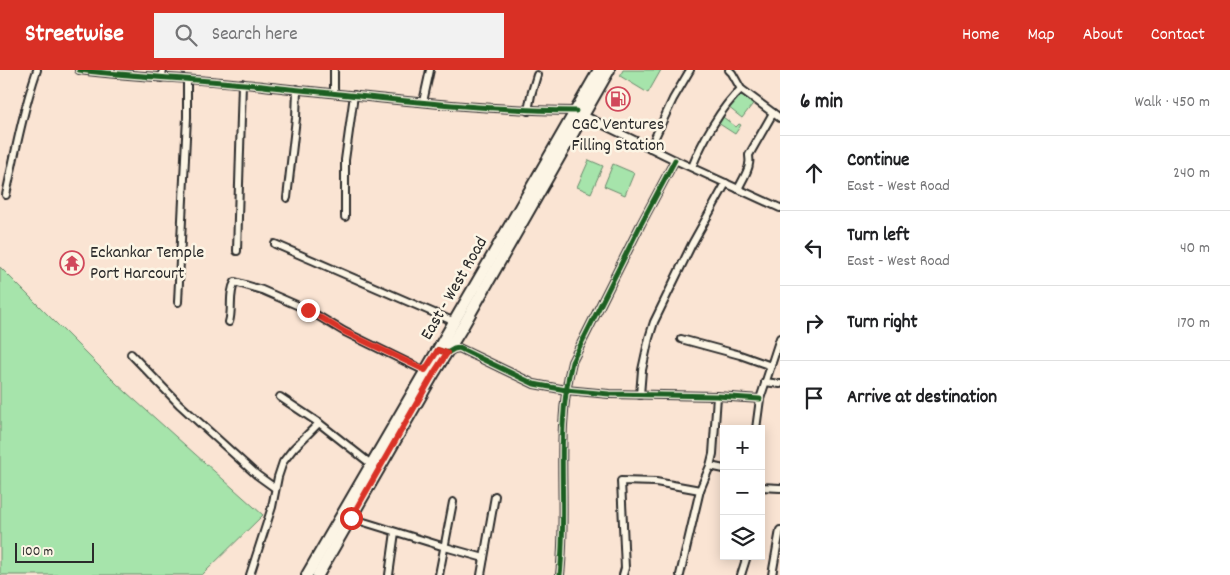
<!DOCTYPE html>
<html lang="en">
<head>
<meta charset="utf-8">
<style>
  :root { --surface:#fff; --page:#f2f2f2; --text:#202124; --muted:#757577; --line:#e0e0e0; --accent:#d93025 }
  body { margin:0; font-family:Dekko,sans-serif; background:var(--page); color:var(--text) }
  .controls { position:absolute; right:15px; bottom:15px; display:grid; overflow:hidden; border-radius:0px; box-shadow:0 2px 12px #0003 }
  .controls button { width:45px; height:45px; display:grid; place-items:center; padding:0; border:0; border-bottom:1px solid var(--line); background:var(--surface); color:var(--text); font:25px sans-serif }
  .scale { position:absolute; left:15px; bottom:12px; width:79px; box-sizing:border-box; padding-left:5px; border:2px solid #2b2b2b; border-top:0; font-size:14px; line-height:18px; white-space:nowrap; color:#2b2b2b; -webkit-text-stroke:4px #fcf5e5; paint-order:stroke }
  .stop { position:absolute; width:15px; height:15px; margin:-11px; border:4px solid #d93025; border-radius:50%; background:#fff }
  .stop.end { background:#d93025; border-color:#fff; box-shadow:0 1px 5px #0008 }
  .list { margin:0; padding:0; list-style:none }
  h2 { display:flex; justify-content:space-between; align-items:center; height:65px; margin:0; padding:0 20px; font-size:21px }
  h2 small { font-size:16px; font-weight:400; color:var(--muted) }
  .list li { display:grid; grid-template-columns:32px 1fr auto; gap:15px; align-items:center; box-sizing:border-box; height:75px; padding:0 20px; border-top:1px solid var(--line) }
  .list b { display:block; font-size:19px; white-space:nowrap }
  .list p { margin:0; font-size:16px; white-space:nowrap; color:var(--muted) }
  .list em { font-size:16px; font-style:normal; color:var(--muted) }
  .icon { flex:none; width:28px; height:28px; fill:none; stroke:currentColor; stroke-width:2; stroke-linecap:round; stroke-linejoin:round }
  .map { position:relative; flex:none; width:780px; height:505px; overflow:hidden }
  header { display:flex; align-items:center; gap:30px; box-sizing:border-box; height:70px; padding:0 25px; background:var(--accent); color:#fff }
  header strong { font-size:24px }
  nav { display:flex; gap:28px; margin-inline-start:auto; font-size:18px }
  .search { width:350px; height:45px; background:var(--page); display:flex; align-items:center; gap:12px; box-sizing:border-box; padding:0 18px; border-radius:0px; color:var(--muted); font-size:19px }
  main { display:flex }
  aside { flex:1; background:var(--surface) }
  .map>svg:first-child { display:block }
  .green { fill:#a6e4ab; stroke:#68886b }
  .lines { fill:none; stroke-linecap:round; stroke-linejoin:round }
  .minor-casing { stroke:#2b2b2b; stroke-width:10 }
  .primary-casing { stroke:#2b2b2b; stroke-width:14 }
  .minor { stroke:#fcf5e5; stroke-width:6 }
  .primary { stroke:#fcf5e5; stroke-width:10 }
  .cycleway-casing { stroke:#fcf5e5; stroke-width:8 }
  .cycleway { stroke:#1b5e20; stroke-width:5 }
  .route { stroke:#d93025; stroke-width:6 }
  .labels { text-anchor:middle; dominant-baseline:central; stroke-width:5; stroke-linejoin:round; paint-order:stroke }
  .poi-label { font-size:18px; fill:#2b2b2b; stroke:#fcf5e5 }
  .street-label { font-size:18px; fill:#2b2b2b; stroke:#fcf5e5 }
</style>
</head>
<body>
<header>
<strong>Streetwise</strong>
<div class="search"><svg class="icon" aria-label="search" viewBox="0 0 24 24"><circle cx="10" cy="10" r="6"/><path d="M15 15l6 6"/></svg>Search here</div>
<nav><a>Home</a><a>Map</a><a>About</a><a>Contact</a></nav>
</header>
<main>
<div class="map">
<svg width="780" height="505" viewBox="0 0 780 505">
  <rect width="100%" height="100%" fill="#fae4d3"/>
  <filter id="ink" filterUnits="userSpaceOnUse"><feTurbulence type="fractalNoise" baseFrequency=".02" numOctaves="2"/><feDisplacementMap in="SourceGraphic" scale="10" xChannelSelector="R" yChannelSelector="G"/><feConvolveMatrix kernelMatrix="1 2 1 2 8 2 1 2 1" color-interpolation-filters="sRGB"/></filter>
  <g filter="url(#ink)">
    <!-- green -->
    <g class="green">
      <path d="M623,0H661L648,23L620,6Z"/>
      <path d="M741,21L755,31L742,48L728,37Z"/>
      <path d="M723,47L736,57L739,54L741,55L735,64L718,53Z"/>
      <path d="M589,90L603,96L591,123L577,117Z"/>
      <path d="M613,94L634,103L625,125L604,116Z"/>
      <path d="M0,197L117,314L263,445L202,505H0Z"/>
    </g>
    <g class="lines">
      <!-- minor casing -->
      <g class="minor-casing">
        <g id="minor">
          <path d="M79,0C134,7 189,8 244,14C354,25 465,40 576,41"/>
          <path d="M334,0V23"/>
          <path d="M729,0L732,3L741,19L780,48"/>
          <path d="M161,8L163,0"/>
          <path d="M423,32L430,0"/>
          <path d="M528,41L531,25L537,5"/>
          <path d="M583,45L675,90L780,138"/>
          <path d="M650,78L673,29L690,0"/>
          <path d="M692,97C702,72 721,37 741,19"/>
          <path d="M738,119C741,113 749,100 749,94C750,91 749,88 749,85L773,43"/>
          <path d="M6,125C15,83 23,41 37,0"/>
          <path d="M287,128L296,48L297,19"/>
          <path d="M345,147V90L354,25"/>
          <path d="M275,174L455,252"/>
          <path d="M237,181L242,13"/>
          <path d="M178,232L187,47V10"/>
          <path d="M229,252C233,240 228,224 235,212L262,220L308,240L345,262L425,301"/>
          <path d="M681,269L740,285L771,296"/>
          <path d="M449,282L454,279L459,278L534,314L566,320L609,324L717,326L760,329"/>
          <path d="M131,284L179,334L257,405L275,418"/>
          <path d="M765,312L780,314"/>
          <path d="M640,325L642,300L649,268L654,252L692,174L726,113"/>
          <path d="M280,327L319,353L371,394"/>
          <path d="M756,359L760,329L780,268"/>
          <path d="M710,396L724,399"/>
          <path d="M761,417L780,418"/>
          <path d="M351,448L445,477L484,488"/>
          <path d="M250,505L272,437L278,407L283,392L293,379L319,353"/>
          <path d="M389,505L395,462"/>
          <path d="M439,505L453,432"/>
          <path d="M481,505L495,426"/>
          <path d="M560,505C568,434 554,362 572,292L641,154L675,90"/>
          <path d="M623,505L625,498L621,411L656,412L700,420"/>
          <path d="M680,505L700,420L710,396L713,384L717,326"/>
          <path d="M741,505L747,486"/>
          <path d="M772,505L780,460"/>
        </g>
      </g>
      <!-- primary casing -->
      <g class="primary-casing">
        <g id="primary">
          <path d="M307,505C404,337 503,169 599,0"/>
          <path d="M318,505L434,303L463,256L609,0"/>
        </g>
      </g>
      <!-- minor -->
      <use href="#minor" class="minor"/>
      <!-- primary -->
      <use href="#primary" class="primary"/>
      <!-- cycleway casing -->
      <g class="cycleway-casing">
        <g id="cycleway">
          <path d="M79,0C134,7 189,8 244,14C354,25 465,40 576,41"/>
          <path d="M438,280L447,283L454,279L459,278L534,314L566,320L609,324L717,326L760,329"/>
          <path d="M560,505C568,434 554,362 572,292L641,154L675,90"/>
        </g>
      </g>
      <!-- cycleway -->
      <use href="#cycleway" class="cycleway"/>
    </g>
  </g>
  <g class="lines" filter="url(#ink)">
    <!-- route -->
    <path class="route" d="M308,240L345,262L425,300L438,280L447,283L434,303L351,448"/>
  </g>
  <!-- icons -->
  <defs>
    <g id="fuel-ring" transform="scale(1.25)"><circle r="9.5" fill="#fcf5e5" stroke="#d1495b" stroke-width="1.5"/><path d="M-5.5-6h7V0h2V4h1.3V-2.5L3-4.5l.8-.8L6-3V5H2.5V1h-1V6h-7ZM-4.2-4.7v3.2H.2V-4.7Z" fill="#d1495b"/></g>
    <g id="temple-ring" transform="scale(1.25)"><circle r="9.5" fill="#fcf5e5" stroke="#d1495b" stroke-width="1.5"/><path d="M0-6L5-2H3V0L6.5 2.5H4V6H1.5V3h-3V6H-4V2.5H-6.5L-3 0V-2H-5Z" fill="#d1495b"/></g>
  </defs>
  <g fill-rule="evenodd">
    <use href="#fuel-ring" x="618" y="29"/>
    <use href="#temple-ring" x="72" y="193"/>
  </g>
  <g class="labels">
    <!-- poi labels -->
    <g class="poi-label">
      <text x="618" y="55">CGC Ventures<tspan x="618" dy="21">Filling Station</tspan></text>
      <text x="90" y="183" text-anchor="start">Eckankar Temple<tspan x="90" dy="21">Port Harcourt</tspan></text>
    </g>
    <!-- street labels -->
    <g class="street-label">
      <text transform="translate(455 219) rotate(-60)">East - West Road</text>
    </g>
  </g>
</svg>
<div class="controls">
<button>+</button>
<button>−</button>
<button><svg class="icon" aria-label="layers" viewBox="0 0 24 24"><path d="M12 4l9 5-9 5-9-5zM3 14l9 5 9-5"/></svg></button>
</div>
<div class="scale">100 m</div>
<div class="stop" style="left:351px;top:448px"></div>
<div class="stop end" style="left:308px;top:240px"></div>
</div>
<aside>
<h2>6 min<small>Walk · 450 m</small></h2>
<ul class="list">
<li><svg class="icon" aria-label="ahead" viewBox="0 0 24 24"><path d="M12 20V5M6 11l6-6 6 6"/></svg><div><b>Continue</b><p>East - West Road</p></div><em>240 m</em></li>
<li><svg class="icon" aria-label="left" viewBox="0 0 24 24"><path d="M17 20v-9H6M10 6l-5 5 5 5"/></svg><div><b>Turn left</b><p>East - West Road</p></div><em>40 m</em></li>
<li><svg class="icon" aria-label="right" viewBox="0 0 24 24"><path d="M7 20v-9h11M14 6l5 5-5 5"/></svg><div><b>Turn right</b></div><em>170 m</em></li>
<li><svg class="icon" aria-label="arrive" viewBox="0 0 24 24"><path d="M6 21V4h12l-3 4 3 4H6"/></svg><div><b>Arrive at destination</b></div></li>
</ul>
</aside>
</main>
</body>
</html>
